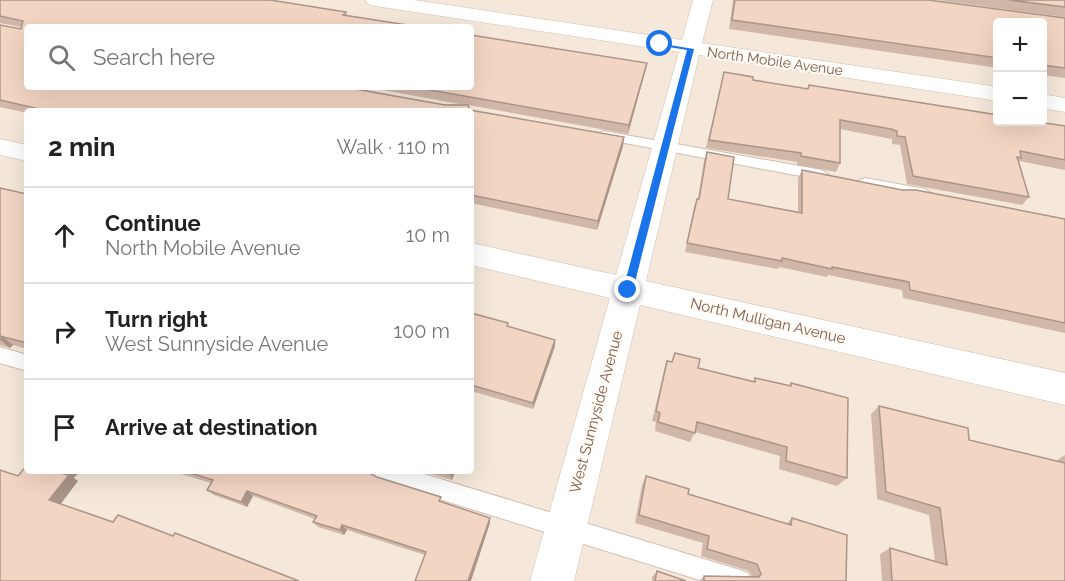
<!DOCTYPE html>
<html lang="en">
<head>
<meta charset="utf-8">
<style>
  :root { --surface:#fff; --page:#f2f2f2; --text:#222; --muted:#767676; --line:#e0e0e0 }
  body { margin:0; font-family:Raleway,sans-serif; background:var(--page); color:var(--text) }
  .controls { position:absolute; right:18px; top:18px; display:grid; overflow:hidden; border-radius:6px; box-shadow:0 6px 24px #0002 }
  .controls button { width:54px; height:54px; display:grid; place-items:center; padding:0; border:0; border-bottom:2px solid var(--line); background:var(--surface); color:var(--text); font:30px sans-serif }
  .stop { position:absolute; width:18px; height:18px; margin:-14px; border:4px solid #1a73e8; border-radius:50%; background:#fff }
  .stop.end { background:#1a73e8; border-color:#fff; box-shadow:0 2px 6px #0008 }
  .list { margin:0; padding:0; list-style:none }
  h2 { display:flex; justify-content:space-between; align-items:center; height:78px; margin:0; padding:0 24px; font-size:26px }
  h2 small { font-size:20px; font-weight:400; color:var(--muted) }
  .list li { display:grid; grid-template-columns:39px 1fr auto; gap:18px; align-items:center; box-sizing:border-box; height:96px; padding:0 24px; border-top:2px solid var(--line) }
  .list b { display:block; font-size:22px; white-space:nowrap }
  .list p { margin:0; font-size:20px; white-space:nowrap; color:var(--muted) }
  .list em { font-size:20px; font-style:normal; color:var(--muted) }
  .icon { flex:none; width:33px; height:33px; fill:none; stroke:currentColor; stroke-width:2; stroke-linecap:round; stroke-linejoin:round }
  .map { position:relative; flex:none; width:1065px; height:581px; overflow:hidden }
  .search { position:absolute; background:var(--surface); box-shadow:0 6px 24px #0002; left:24px; top:24px; width:450px; height:66px; display:flex; align-items:center; gap:15px; box-sizing:border-box; padding:0 21px; border-radius:6px; color:var(--muted); font-size:22px }
  .panel { position:absolute; background:var(--surface); box-shadow:0 6px 24px #0002; left:24px; top:108px; width:450px; height:366px; border-radius:6px }
  .map>svg:first-child { display:block }
  .residential { fill:#f5e8da; fill-rule:evenodd }
  .lines { fill:none; stroke-linecap:round; stroke-linejoin:round }
  .lane-casing { stroke:#d1beb0; stroke-width:2 }
  .street-casing { stroke:#d1beb0; stroke-width:1 }
  .lane { fill:#fff; fill-rule:evenodd }
  .street { fill:#fff; fill-rule:evenodd }
  .wall { fill:#d1b7a8 }
  .shaded-wall { fill:#aa9588 }
  .building { fill:#f3d5c3; stroke:#aa9588; stroke-width:1.5 }
  .route { fill:#1a73e8 }
  .labels { text-anchor:middle; dominant-baseline:central; stroke-width:4.5; stroke-linejoin:round; paint-order:stroke }
  .far-street-label { font-size:14px; fill:#7a5c4d; stroke:#fffaf3 }
  .street-label { font-size:15px; fill:#7a5c4d; stroke:#fffaf3 }
</style>
</head>
<body>
<div class="map">
<svg width="1065" height="581" viewBox="0 0 1065 581">
  <rect width="100%" height="100%" fill="#fdf6ec"/>
  <!-- residential -->
  <path class="residential" d="M0,0H1065V581H0ZM998,22H1042V122H998ZM27,27H471V87H27ZM27,111H471V471H27Z"/>
  <g class="lines">
    <!-- lane casing -->
    <g class="lane-casing">
      <g id="lane">
        <path d="M603,131L822,170L829,175L822,180L598,138L596,135Z"/>
        <path d="M865,178L925,189L932,194L925,199L860,186L858,183L860,180Z"/>
        <path d="M0,347L27,355V371L0,363Z"/>
        <path d="M371,471H414L740,570L748,573L751,581H703L381,481L374,478Z"/>
      </g>
    </g>
    <!-- street casing -->
    <g class="street-casing">
      <g id="street">
        <path d="M365,0H414L682,40L693,0H713L702,43L998,87V101L699,55L646,281L1065,373V405L640,305L574,581H530L610,298L471,265V243L616,275L679,52L375,6L368,4Z"/>
        <path d="M1042,94L1065,98V112L1042,108Z"/>
        <path d="M0,139L27,145V161L0,155Z"/>
      </g>
    </g>
    <!-- lane -->
    <use href="#lane" class="lane"/>
    <!-- street -->
    <use href="#street" class="street"/>
  </g>
  <!-- wall -->
  <g class="wall">
    <path d="M0,0L346,12L347,15L27,87L464,105L367,87H471L645,72L628,134L468,105L470,110L624,137L623,146L597,230L471,203V111H27V113L0,107V25L21,29V27L0,23Z"/>
    <path d="M733,0H928L1065,18V78L1042,75V22H998V68L729,29Z"/>
    <path d="M937,0H1065V17Z"/>
    <path d="M722,80L807,89L809,85L1065,126V170L1019,161L1029,197L1022,205L907,184L900,145L892,144V139L886,138L840,129V163L836,172L797,165V162L706,148Z"/>
    <path d="M707,152L728,199L798,212V178L802,170L902,190L1065,219V333L903,298L902,290L828,275L827,277L779,267L778,269L685,252L694,207L697,199H698L704,161Z"/>
    <path d="M0,188L27,194V349L13,345L10,348L0,345Z"/>
    <path d="M471,313L508,323V326L555,340V346L533,409L471,391Z"/>
    <path d="M675,353L698,368L753,382L755,378L789,386L791,383L847,478L837,486L779,469L780,456L695,432L690,442L655,431L656,422L652,421L664,371L667,361L672,362Z"/>
    <path d="M879,406L969,440L1057,461V460L1065,455V581H882L880,554L890,548L935,561L929,515L877,499L871,414Z"/>
    <path d="M176,471H370V474L377,477L443,502L490,518V523L425,555L347,530L344,535L318,527L313,522L315,519L253,496L247,507L214,495L207,490L211,483L178,473Z"/>
    <path d="M421,471H455L452,480Z"/>
    <path d="M646,476L688,494L786,524L792,518L846,581H699L704,576L752,577L749,571L701,556L703,543L635,523L642,485Z"/>
    <path d="M657,571L686,581H652V577Z"/>
  </g>
  <!-- shaded-wall -->
  <g class="shaded-wall">
    <path d="M647,63L645,72L628,134L629,125Z"/>
    <path d="M624,137L623,146L597,230L598,221Z"/>
    <path d="M1,335L13,345L10,348L0,340Z"/>
    <path d="M555,340V346L533,409V403Z"/>
    <path d="M66,471H80L74,478L78,481L60,505L49,500Z"/>
    <path d="M451,471H455L452,480L450,474Z"/>
    <path d="M247,491L253,496L247,507L241,502Z"/>
    <path d="M490,518V523L471,581H468Z"/>
    <path d="M342,525L347,530L344,535L340,530Z"/>
  </g>
  <!-- building -->
  <g class="building">
    <path d="M0,0H270L346,12L343,15L420,27H27V87H344L445,105H468L470,110L624,137L598,221L471,195V111H48L0,100V25L21,29L23,21L0,16Z"/>
    <path d="M735,0H928L1065,18V68L1042,65V22H998V58L732,20Z"/>
    <path d="M1009,0H1065V7Z"/>
    <path d="M471,35L647,63L629,125L413,87H471Z"/>
    <path d="M724,72L753,77V80L808,89L809,85L998,115V122H1038L1065,126V160L1020,151L1021,158L1017,157L1029,197L913,176L905,137L897,136V131L891,129L840,120V163L801,156V153L709,140Z"/>
    <path d="M707,152L734,157L728,199L802,213V170L902,190H916L1065,219V323L910,290L909,282L832,267V269L782,258V261L687,243L697,199H699Z"/>
    <path d="M0,188L27,194V343L0,336Z"/>
    <path d="M471,313L508,323L507,326L555,340L533,403L471,385Z"/>
    <path d="M675,353L700,359L698,368L755,382V378L791,386V383L848,398L847,478L786,461L787,447L697,422L695,433L658,422L660,413L656,411L667,361L672,362Z"/>
    <path d="M879,406L968,428L969,440L1065,463V581H892L890,548L947,565L940,508L886,492Z"/>
    <path d="M27,465V471H66L64,474L69,475L49,500L113,522L118,515L173,536L175,533L299,581H0V470L18,476Z"/>
    <path d="M184,471H368L369,473L377,477L441,497L439,501L490,518L468,581H415L426,552L342,525L340,530L313,522L317,516L247,491L241,502L207,490L213,480Z"/>
    <path d="M439,471H451L450,474Z"/>
    <path d="M646,476L689,489L688,494L791,525L792,518L847,535L846,581H704V576L759,577L761,574L757,564L707,549L709,536L639,515Z"/>
    <path d="M657,571L686,581H655Z"/>
  </g>
  <!-- route -->
  <path class="route" d="M657,43L694,49L633,290L628,293L623,290L687,50L657,45Z"/>
  <g class="labels">
    <!-- far-street labels -->
    <g class="far-street-label">
      <text transform="translate(775 61) rotate(8)">North Mobile Avenue</text>
    </g>
    <!-- street labels -->
    <g class="street-label">
      <text transform="translate(768 321) rotate(13)">North Mulligan Avenue</text>
      <text transform="translate(596 412) rotate(-75)">West Sunnyside Avenue</text>
    </g>
  </g>
</svg>
<div class="controls">
<button>+</button>
<button>−</button>
</div>
<div class="stop" style="left:660px;top:44px"></div>
<div class="stop end" style="left:628px;top:290px"></div>
<div class="search"><svg class="icon" aria-label="search" viewBox="0 0 24 24"><circle cx="10" cy="10" r="6"/><path d="M15 15l6 6"/></svg>Search here</div>
<section class="panel">
<h2>2 min<small>Walk · 110 m</small></h2>
<ul class="list">
<li><svg class="icon" aria-label="ahead" viewBox="0 0 24 24"><path d="M12 20V5M6 11l6-6 6 6"/></svg><div><b>Continue</b><p>North Mobile Avenue</p></div><em>10 m</em></li>
<li><svg class="icon" aria-label="right" viewBox="0 0 24 24"><path d="M7 20v-9h11M14 6l5 5-5 5"/></svg><div><b>Turn right</b><p>West Sunnyside Avenue</p></div><em>100 m</em></li>
<li><svg class="icon" aria-label="arrive" viewBox="0 0 24 24"><path d="M6 21V4h12l-3 4 3 4H6"/></svg><div><b>Arrive at destination</b></div></li>
</ul>
</section>
</div>
</body>
</html>
